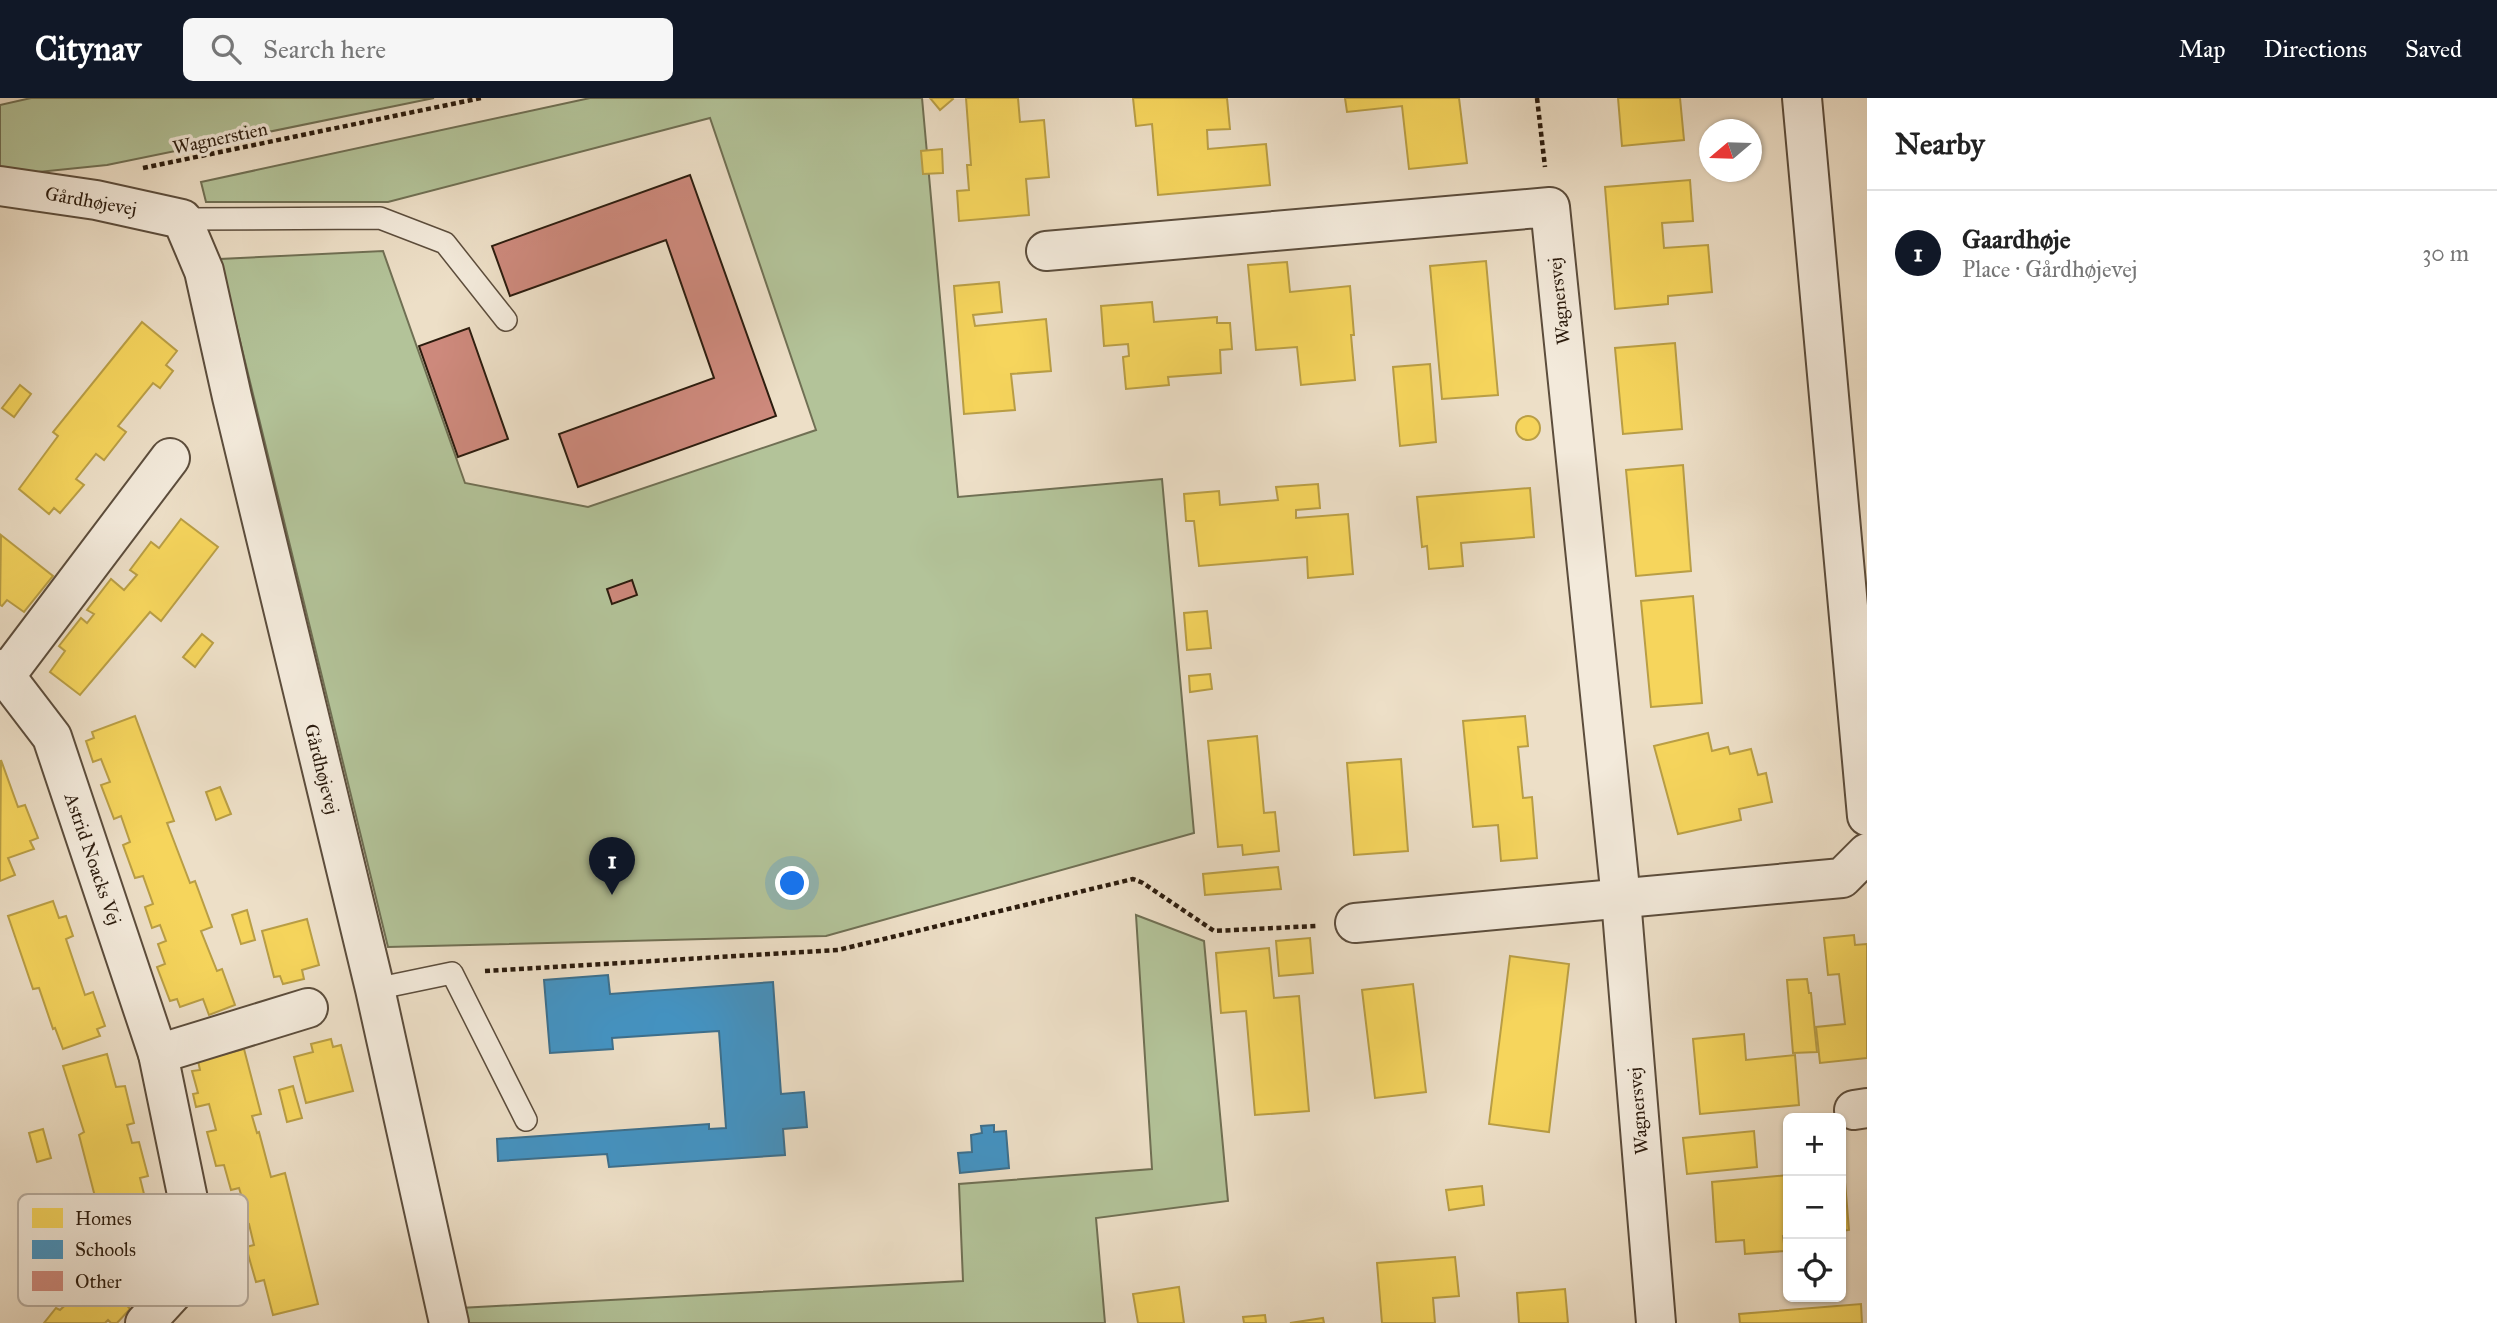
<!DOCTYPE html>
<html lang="en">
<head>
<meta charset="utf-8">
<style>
  :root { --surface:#fff; --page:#f6f6f6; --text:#222; --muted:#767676; --line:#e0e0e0; --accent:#111827 }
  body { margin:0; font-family:"IM FELL Great Primer",serif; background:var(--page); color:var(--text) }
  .controls { position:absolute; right:21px; bottom:21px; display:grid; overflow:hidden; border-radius:10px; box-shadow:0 2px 5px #0004 }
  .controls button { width:63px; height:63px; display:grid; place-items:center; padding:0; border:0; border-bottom:2px solid var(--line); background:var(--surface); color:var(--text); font:35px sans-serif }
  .compass { position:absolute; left:1699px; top:21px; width:63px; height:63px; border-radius:50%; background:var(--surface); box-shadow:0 2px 5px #0004; rotate:251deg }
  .you { position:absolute; left:793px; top:786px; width:24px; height:24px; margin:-18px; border:5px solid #fff; border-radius:50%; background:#1a73e8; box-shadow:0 0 0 10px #1a73e833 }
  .badge { display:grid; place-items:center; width:46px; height:46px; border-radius:50%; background:var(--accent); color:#fff; font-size:23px; font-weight:700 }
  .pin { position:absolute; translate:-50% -58px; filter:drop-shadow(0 2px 4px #0008) }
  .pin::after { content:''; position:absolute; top:37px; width:24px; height:21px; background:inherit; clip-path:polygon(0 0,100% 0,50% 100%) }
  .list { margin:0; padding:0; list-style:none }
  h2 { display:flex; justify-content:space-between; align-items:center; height:91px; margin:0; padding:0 28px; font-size:30px }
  h2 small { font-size:23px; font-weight:400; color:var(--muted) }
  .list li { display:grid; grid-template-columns:46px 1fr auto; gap:21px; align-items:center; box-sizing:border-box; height:126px; padding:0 28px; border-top:2px solid var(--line) }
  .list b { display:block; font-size:26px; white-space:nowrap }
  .list p { margin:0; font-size:23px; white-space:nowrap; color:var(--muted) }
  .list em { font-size:23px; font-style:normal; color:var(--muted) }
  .icon { flex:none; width:38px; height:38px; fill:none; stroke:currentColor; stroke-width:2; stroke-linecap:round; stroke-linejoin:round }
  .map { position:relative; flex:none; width:1867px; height:1225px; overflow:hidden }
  header { display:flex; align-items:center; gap:42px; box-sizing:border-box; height:98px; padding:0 35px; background:var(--accent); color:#fff }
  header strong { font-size:33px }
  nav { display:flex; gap:38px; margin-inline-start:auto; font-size:24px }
  .search { width:490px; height:63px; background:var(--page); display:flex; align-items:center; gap:18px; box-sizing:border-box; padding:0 24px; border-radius:10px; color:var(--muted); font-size:26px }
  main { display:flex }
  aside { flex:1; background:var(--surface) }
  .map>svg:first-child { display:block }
  .green { fill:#b3c399; stroke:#707054; stroke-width:2 }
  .homes { fill:#f6d55c; stroke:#b99e45; stroke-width:2 }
  .schools { fill:#4393c3; stroke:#3c6f8d; stroke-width:2 }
  .building { fill:#cd897c; stroke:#2c1c0e; stroke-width:2 }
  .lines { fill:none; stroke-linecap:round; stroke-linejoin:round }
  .service-casing { stroke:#5c4d3c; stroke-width:24 }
  .minor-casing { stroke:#5c4d3c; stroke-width:42 }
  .path { stroke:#2c1c0e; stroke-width:4.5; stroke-dasharray:5 3.5; stroke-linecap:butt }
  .service { stroke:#f3eadb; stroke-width:21 }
  .minor { stroke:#f3eadb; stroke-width:38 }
  .labels { text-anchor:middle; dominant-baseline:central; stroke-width:7; stroke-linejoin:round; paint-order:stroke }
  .street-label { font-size:19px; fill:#2c1c0e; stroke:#f3eadb }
  .key { fill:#f3eadb; stroke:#b7ac9e; stroke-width:2 }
  .key-label { font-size:19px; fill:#2c1c0e }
</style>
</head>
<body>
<header>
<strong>Citynav</strong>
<div class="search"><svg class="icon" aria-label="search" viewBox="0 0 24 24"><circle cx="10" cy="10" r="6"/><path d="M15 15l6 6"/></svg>Search here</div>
<nav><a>Map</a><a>Directions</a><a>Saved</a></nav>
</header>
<main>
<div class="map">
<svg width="1867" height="1225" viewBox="0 0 1867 1225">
  <rect width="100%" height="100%" fill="#eddfc7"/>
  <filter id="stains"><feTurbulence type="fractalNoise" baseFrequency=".00286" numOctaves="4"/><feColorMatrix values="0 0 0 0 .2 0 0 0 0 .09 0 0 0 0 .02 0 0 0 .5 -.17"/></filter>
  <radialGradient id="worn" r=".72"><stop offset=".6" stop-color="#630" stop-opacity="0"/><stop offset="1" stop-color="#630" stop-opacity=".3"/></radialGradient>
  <!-- green -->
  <g class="green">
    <path d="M31,0H434L107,67L9,77L0,73V7Z"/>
    <path d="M590,0H922L958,399L1162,381L1194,735L826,838L388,849L220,161L383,153L465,385L588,409L816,332L710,20L388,104H206L201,84Z"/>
    <path d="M1136,817L1204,843L1228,1103L1096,1120L1105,1225H463L460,1210L963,1183L959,1086L1152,1071Z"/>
  </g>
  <!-- homes -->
  <g class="homes">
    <path d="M930,0H952L953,1L940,12Z"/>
    <path d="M966,0H1018L1020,24L1044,22L1049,79L1026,81L1029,117L959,123L957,93L969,92L967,67H971Z"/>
    <path d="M1133,0H1227L1230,31L1207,32L1208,51L1266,46L1270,87L1158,97L1152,26L1136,28Z"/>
    <path d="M1345,0H1459L1467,65L1409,71L1402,8L1347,14Z"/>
    <path d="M1618,0H1680L1684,42L1622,48Z"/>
    <path d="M942,51L943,75L923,76L921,53Z"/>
    <path d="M1690,82L1693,123L1662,125L1664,150L1708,147L1712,194L1668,198V206L1615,211L1605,89Z"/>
    <path d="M1486,163L1498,297L1442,301L1430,168Z"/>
    <path d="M1287,164L1290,194L1350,188L1354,237H1351L1355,282L1301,287L1297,249L1256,252L1248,167Z"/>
    <path d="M999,184L1002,214L973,217L975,228L1046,221L1051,273L1011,276L1015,312L964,316L954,188Z"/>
    <path d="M1152,204L1154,224L1217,219V225H1230L1232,251L1220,252L1221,275L1168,279L1169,287L1126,291L1123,259L1129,258L1128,246L1104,248L1101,208Z"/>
    <path d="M142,224L177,253L166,267L173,273L160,290L153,285L118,328L126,334L104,362L96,356L76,381L84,387L60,415L54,410L49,416L19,391L58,338L53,334Z"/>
    <path d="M1675,245L1682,331L1623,336L1615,250Z"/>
    <path d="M1430,266L1436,344L1400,348L1393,269Z"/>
    <path d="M20,287L31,296L14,319L2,310Z"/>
    <circle cx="1528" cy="330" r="12"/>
    <path d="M1683,367L1691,473L1636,478L1626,372Z"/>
    <path d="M1318,386L1320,410L1296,412V420L1348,416L1353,476L1308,480L1307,459L1199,468L1194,423H1186L1184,396L1219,393L1220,407L1278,402L1276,389Z"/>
    <path d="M1530,390L1534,439L1461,445L1463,468L1429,471L1427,448L1422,449L1417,399Z"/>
    <path d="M181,421L218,449L161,523L150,514L80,597L50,574L65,553L59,548L81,520L87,525L94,516L87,512L111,481L124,492L137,477L130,472L151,444L159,450Z"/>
    <path d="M1,437L53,478L24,514L7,502L2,508L0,507Z"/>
    <path d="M1693,498L1702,605L1651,609L1641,503Z"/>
    <path d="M1207,513L1211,550L1187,552L1184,515Z"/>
    <path d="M202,536L213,545L195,569L183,559Z"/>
    <path d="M1210,576L1212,591L1190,594L1189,578Z"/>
    <path d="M135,618L174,723L167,725L190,785L195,783L212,829L201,833L217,873L222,871L235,907L209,917L203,901L180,909L177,901L170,903L157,869L165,866L158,846L166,843L160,827L152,830L145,809L153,806L143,778L135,780L123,747L130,744L121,718L114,721L101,687L110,684L101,661L93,664L86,643L94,640L92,634Z"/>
    <path d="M1525,618L1528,648L1518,649L1523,700L1532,699L1537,760L1501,763L1498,727L1473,729L1463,623Z"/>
    <path d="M1708,635L1712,653L1728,649L1730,656L1751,651L1758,677L1766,675L1772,704L1739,711L1741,722L1678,736L1654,648Z"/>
    <path d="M1257,638L1264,715L1275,714L1279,753L1243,757L1242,747L1218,749L1208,643Z"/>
    <path d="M1401,661L1408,753L1354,757L1347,665Z"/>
    <path d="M1,662L18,709L25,707L38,740L30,743L34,751L8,760L15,777L0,783Z"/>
    <path d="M220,689L231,716L216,722L206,694Z"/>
    <path d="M1278,769L1281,791L1205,797L1203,776Z"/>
    <path d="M53,803L59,820L66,818L73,838L66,841L85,897L93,894L105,928L97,931L100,938L63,951L55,930L53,931L39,890L33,891L8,818Z"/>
    <path d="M247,812L255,842L241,846L232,817Z"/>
    <path d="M307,821L319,867L302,872L304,881L283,886L280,878L274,879L262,833Z"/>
    <path d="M1854,837L1855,847L1867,846V960L1820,965L1816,929L1845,926L1839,876L1828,877L1824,840Z"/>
    <path d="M1310,840L1313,875L1279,878L1276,843Z"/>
    <path d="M1269,850L1274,900L1299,898L1309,1013L1255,1017L1246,913L1221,915L1216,855Z"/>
    <path d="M1510,858L1569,866L1549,1034L1489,1026Z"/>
    <path d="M1807,881L1809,895H1811L1817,954L1793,955L1787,882Z"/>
    <path d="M1413,886L1426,994L1375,1000L1362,892Z"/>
    <path d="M1744,936L1746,962L1795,957L1799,1007L1700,1016L1693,941Z"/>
    <path d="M331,941L333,949L341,947L353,993L306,1005L294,959L313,954L311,946Z"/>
    <path d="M244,951L261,1016L252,1018L257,1035L259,1034L271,1079L285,1075L318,1206L273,1217L264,1182L256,1184L246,1149L254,1147L249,1126L241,1129L235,1108L244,1106L239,1090L231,1092L224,1067L216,1068L207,1034L216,1032L209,1006L196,1009L193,996L198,995L192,973L200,972L198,963Z"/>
    <path d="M107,956L116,989L125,988L134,1025L127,1027L132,1045L139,1044L148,1078L140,1080L146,1104L155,1103L160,1123L153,1126L154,1134L147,1136L155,1164L134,1186L138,1191L125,1205L130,1211L117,1225H111L108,1222L105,1225H44L56,1210L60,1212L75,1198L69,1193L104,1158L110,1162L118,1154L115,1143L107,1145L79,1037L84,1034L63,968Z"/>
    <path d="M293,988L302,1020L287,1024L279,992Z"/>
    <path d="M43,1031L51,1060L37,1064L29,1035Z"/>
    <path d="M1754,1033L1757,1069L1687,1076L1683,1040Z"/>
    <path d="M1844,1072L1849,1132L1841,1133V1073Z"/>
    <path d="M1788,1077V1137L1783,1138L1785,1153L1745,1156L1744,1142L1716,1144L1712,1084Z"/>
    <path d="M1482,1088L1484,1107L1449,1112L1446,1092Z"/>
    <path d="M1455,1159L1459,1198L1433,1200L1435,1225H1382L1377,1165Z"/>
    <path d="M1179,1189L1184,1225H1138L1133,1196Z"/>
    <path d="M1565,1191L1568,1225H1519L1517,1195Z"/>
    <path d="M1861,1206L1862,1225H1740L1739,1216Z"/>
    <path d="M1265,1217L1266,1225H1244L1243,1219Z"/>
    <path d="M1323,1220L1324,1225H1290Z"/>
  </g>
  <!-- schools -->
  <g class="schools">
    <path d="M608,877L610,896L773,884L781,996L804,994L807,1029L783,1031L785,1057L609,1069L607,1056L498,1063L497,1041L709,1026V1031L726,1030L719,933L612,940L613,951L550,955L544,882Z"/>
    <path d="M994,1027V1034L1006,1033L1009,1070L960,1075L958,1055L972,1054L971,1037L982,1035L981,1028Z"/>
  </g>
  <!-- building -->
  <g class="building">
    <path d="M690,77L776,318L578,389L559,336L714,280L666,142L510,198L492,148Z"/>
    <path d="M469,230L508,341L458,359L419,248Z"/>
    <path d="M632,482L637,497L612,506L607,491Z"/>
  </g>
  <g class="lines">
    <!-- service casing -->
    <g class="service-casing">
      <g id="service">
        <path d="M182,121L380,120L445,145L506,222"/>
        <path d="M375,891L452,875L526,1022"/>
      </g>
    </g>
    <!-- minor casing -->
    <g class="minor-casing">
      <g id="minor">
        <path d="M1802,0L1867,718"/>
        <path d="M0,88L96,102L182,121L204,173L232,299L375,891L449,1225"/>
        <path d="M1046,153L1550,109L1621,801L1656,1225"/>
        <path d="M0,571L52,639L158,956L201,1164L145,1225"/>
        <path d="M6,577L170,360"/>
        <path d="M1355,825L1842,780L1867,755"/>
        <path d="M158,956L308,910"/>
        <path d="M1854,1012L1867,1010"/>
      </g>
    </g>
    <!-- path -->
    <g class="path">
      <path d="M1537,0L1545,69"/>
      <path d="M143,70L481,0"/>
      <path d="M485,873L838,852L1133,781L1143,785L1214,833L1316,828"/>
    </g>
    <!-- service -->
    <use href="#service" class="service"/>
    <!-- minor -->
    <use href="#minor" class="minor"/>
  </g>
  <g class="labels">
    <!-- street labels -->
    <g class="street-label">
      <text transform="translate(220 40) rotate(-12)">Wagnerstien</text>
      <text transform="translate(91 103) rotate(10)">Gårdhøjevej</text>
      <text transform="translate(1559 203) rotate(-96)">Wagnersvej</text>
      <text transform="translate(322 671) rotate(76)">Gårdhøjevej</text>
      <text transform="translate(93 761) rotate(71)">Astrid Noacks Vej</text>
      <text transform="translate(1638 1013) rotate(-95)">Wagnersvej</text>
    </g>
  </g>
  <!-- legend -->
  <rect x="18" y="1096" width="230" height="112" rx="10" class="key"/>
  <rect x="32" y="1110" width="31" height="20" fill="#f6d55c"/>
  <rect x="32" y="1142" width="31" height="19" fill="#4393c3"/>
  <rect x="32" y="1173" width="31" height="20" fill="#cd897c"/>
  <g class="key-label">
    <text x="75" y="1127">Homes</text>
    <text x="75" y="1158">Schools</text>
    <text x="75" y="1190">Other</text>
  </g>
  <rect width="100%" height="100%" filter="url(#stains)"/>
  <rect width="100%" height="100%" fill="url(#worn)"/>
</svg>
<div class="controls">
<button>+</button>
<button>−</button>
<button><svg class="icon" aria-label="locate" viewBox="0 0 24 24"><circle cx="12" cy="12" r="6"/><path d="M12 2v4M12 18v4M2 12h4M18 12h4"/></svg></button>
</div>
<svg class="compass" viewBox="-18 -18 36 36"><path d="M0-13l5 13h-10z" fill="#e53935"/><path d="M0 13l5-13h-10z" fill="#767676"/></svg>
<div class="you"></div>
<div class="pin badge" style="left:612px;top:797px">1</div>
</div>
<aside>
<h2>Nearby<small></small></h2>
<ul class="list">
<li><span class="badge">1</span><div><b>Gaardhøje</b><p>Place · Gårdhøjevej</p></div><em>30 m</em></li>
</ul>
</aside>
</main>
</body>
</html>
